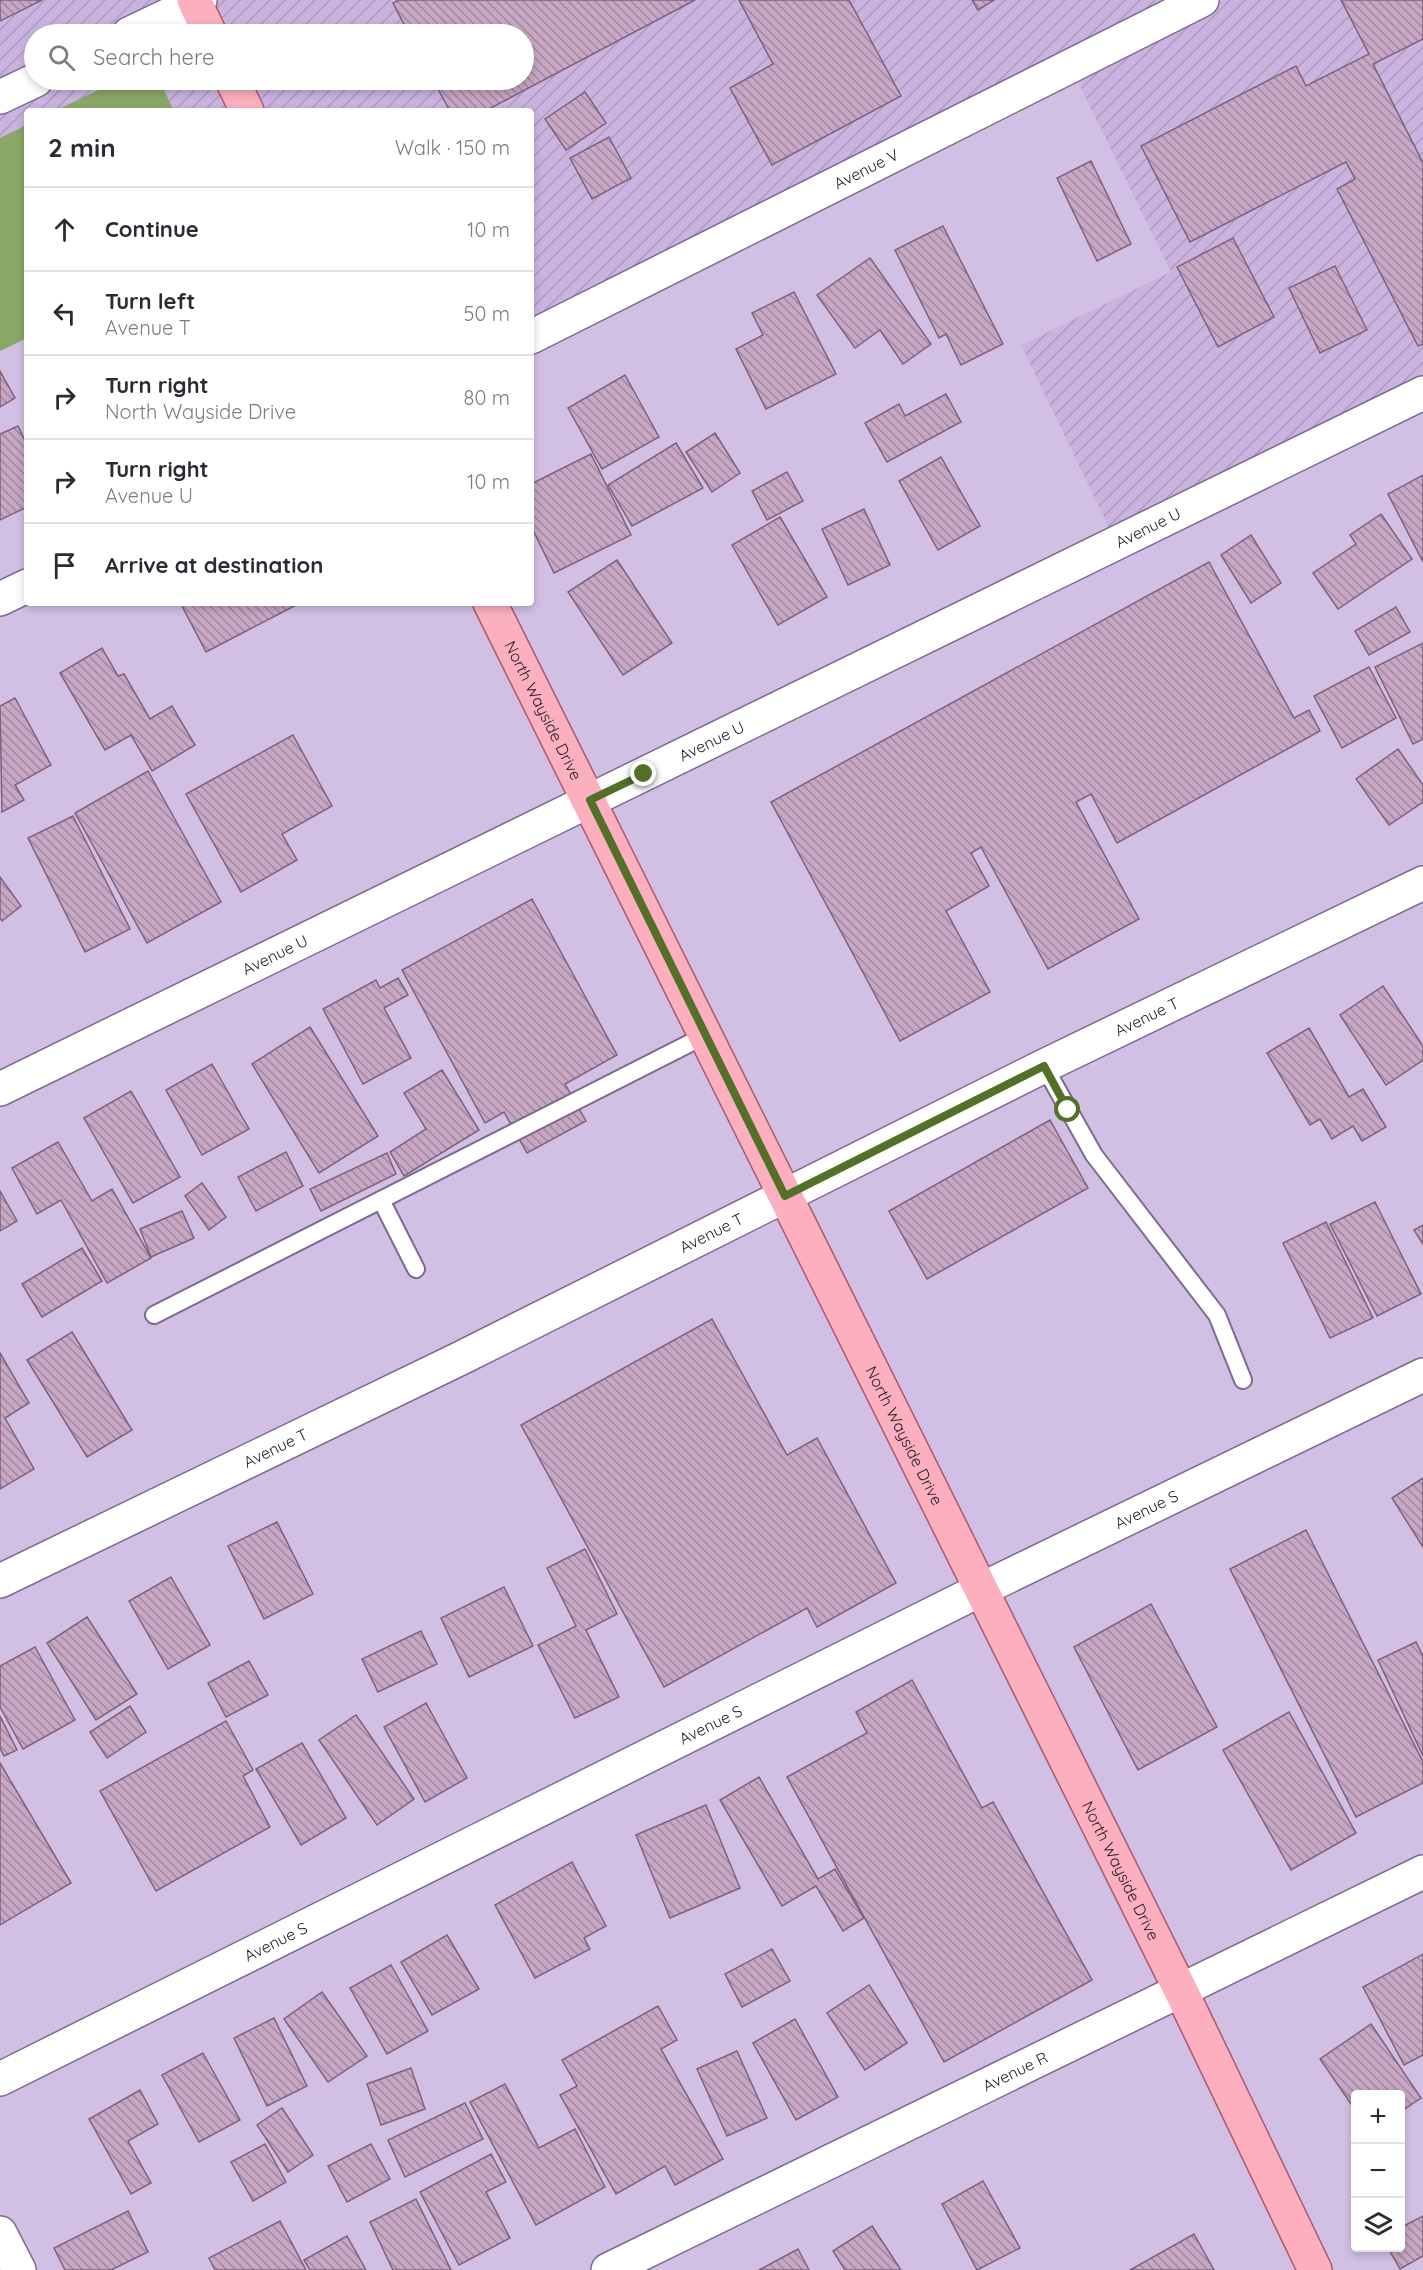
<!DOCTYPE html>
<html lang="en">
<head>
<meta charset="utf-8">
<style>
  :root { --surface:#fff; --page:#f2f2f3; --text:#2b2b33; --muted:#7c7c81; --line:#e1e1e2 }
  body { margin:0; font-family:Quicksand,sans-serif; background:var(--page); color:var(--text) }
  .controls { position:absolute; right:18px; bottom:18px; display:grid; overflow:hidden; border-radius:6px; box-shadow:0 3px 9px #0003 }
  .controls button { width:54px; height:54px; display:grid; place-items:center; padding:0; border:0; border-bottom:2px solid var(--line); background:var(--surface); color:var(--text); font:30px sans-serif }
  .stop { position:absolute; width:18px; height:18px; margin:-14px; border:4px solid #527026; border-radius:50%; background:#fff }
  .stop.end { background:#527026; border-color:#fff; box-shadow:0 2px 6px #0008 }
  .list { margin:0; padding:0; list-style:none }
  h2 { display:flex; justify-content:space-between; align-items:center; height:78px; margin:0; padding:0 24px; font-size:26px }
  h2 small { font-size:20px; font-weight:400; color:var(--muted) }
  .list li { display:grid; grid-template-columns:39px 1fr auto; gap:18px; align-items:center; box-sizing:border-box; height:84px; padding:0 24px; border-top:2px solid var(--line) }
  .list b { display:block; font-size:22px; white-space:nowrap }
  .list p { margin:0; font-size:20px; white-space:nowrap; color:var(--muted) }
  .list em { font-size:20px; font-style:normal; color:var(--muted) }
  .icon { flex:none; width:33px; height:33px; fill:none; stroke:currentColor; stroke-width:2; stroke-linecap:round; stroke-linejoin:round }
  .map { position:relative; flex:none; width:1423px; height:2270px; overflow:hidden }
  .search { position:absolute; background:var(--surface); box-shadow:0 3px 9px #0003; left:24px; top:24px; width:510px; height:66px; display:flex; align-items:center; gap:15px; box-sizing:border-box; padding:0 21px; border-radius:33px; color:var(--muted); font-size:22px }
  .panel { position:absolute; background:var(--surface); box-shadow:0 3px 9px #0003; left:24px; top:108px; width:510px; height:498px; border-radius:6px }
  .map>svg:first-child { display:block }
  .industrial { fill:url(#industrial-furrows); fill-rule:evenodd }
  .grass { fill:#8aa767 }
  .building { fill:url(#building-back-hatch); stroke:#7e617c; stroke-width:1.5 }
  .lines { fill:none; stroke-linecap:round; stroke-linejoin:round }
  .service-casing { stroke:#7d6b8d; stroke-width:20 }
  .minor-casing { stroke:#7d6b8d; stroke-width:36 }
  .tertiary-casing { stroke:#7d6b8d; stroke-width:36 }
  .primary-casing { stroke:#ac586e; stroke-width:36 }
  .service { stroke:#fff; stroke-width:16 }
  .minor { stroke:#fff; stroke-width:33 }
  .tertiary { stroke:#fff; stroke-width:33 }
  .primary { stroke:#fbafbf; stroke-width:33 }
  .route { stroke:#527026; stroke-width:8 }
  .labels { text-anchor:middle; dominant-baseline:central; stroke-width:5; stroke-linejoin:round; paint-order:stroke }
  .street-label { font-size:16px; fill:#201927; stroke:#eee4f7 }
</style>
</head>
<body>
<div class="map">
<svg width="1423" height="2270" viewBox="0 0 1423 2270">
  <defs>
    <pattern id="industrial-furrows" width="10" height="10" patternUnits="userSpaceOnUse" patternTransform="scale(1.5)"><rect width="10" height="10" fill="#cab4df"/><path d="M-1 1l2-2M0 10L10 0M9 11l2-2" fill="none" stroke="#ad9abf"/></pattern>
    <pattern id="building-back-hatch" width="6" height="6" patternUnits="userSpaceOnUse" patternTransform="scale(1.5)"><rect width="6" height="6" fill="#c7a7c4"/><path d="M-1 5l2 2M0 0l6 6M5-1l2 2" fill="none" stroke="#a1879f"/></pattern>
  </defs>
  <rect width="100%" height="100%" fill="#d2bfe4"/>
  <!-- industrial -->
  <path class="industrial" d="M0,0H1423V377L1110,530L1021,345L1171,272L1078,82L531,349V111H27V338L0,351ZM34,34H524V80H34Z"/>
  <!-- grass -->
  <g class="grass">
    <path d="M119,80H159L174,111H55Z"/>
    <path d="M27,125V338L0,351V138Z"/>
  </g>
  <!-- building -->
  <g class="building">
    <path d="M0,0H42L0,21Z"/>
    <path d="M399,0H695L485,111H450L433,80H524V34H409L393,3Z"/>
    <path d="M739,0H849L901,96L772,165L730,88L773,64Z"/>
    <path d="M972,0H994L978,10Z"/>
    <path d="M1341,0H1423V39L1373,64L1423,163V344L1418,346L1337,189L1355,179L1346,162L1190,242L1141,146L1296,66L1306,86L1369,54Z"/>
    <path d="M585,92L606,123L566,150L545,119Z"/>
    <path d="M609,137L631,178L592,199L570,158Z"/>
    <path d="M1091,161L1131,244L1097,261L1057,178Z"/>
    <path d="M943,226L1003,344L961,365L946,334L939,338L895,250Z"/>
    <path d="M1233,238L1274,317L1218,347L1177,267Z"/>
    <path d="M870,258L931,344L903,364L880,330L855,348L817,295Z"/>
    <path d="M1335,266L1367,330L1320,353L1289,288Z"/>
    <path d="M794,292L836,374L766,409L736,349L763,335L752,313Z"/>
    <path d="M0,371L15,398L0,407Z"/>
    <path d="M625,375L659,437L602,469L568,408Z"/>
    <path d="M946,394L961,422L887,462L865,423L899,404L905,416Z"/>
    <path d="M18,426L27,445V507L0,520V434Z"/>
    <path d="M715,433L740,473L712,492L686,452Z"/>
    <path d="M676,443L703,488L632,526L608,485Z"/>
    <path d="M591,454L631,535L554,573L531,526V484Z"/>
    <path d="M941,457L980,526L938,550L899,481Z"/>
    <path d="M787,472L803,501L767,520L752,491Z"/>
    <path d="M1423,475V562L1388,494Z"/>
    <path d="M864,509L890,565L848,585L822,529Z"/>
    <path d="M1381,514L1412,559L1338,609L1313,573L1356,544L1350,535Z"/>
    <path d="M780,517L827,597L778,625L732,545Z"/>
    <path d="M1251,535L1281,583L1251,603L1221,555Z"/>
    <path d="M617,560L672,643L623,675L568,592Z"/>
    <path d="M1209,562L1294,718L1309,710L1320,731L1117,843L1091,794L1076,802L1139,919L1048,969L981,847L971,853L989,886L946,911L990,992L900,1041L771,802Z"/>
    <path d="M183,603H300L206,652L181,604Z"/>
    <path d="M1396,607L1410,632L1369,655L1355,631Z"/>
    <path d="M1423,643V739L1413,744L1375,667Z"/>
    <path d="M102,648L118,676L124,674L150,719L172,706L195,745L152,771L131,735L105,750L60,673Z"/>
    <path d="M1369,667L1396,718L1342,748L1314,696Z"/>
    <path d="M15,698L51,765L15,785L24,800L2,812L0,706Z"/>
    <path d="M293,735L332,806L282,834L297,860L241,892L186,794Z"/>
    <path d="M1398,749L1423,785V802L1389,825L1356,779Z"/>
    <path d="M148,771L221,902L147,943L75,813Z"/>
    <path d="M73,816L130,929L85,952L28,838Z"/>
    <path d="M0,877L21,906L2,921L0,918Z"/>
    <path d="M532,899L617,1055L565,1084L586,1121L527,1153L504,1112L485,1123L402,970Z"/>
    <path d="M398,978L408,995L384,1008L411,1058L363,1084L323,1009L376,980L380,988Z"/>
    <path d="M1383,986L1423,1046V1060L1386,1085L1340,1015Z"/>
    <path d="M310,1027L378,1136L319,1173L252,1064Z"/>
    <path d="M1309,1028L1349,1097L1363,1089L1386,1127L1362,1141L1353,1126L1332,1139L1320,1119L1310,1125L1267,1053Z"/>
    <path d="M212,1064L249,1129L202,1155L166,1090Z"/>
    <path d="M442,1070L479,1130L404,1176L390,1152L426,1129L404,1093Z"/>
    <path d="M131,1091L180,1177L133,1203L84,1118Z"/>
    <path d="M1050,1120L1088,1188L927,1279L889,1211Z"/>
    <path d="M58,1142L92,1201L112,1189L151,1258L107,1283L61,1200L37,1214L12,1168Z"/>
    <path d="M286,1152L303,1186L256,1211L238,1177Z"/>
    <path d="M387,1153L396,1174L321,1211L310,1189Z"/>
    <path d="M202,1183L226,1217L209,1230L185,1196Z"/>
    <path d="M0,1191L17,1221L0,1231Z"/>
    <path d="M1375,1202L1421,1294L1377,1316L1330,1224Z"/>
    <path d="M182,1211L194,1238L151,1257L140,1229Z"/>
    <path d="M1326,1222L1373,1318L1330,1338L1283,1243Z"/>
    <path d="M1423,1225V1244L1414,1230Z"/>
    <path d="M82,1248L102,1281L42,1317L22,1284Z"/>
    <path d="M712,1319L787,1455L817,1438L896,1583L817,1627L807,1608L664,1687L521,1425Z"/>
    <path d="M72,1332L132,1430L87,1457L27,1360Z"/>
    <path d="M0,1353L29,1403L5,1418L34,1469L0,1489Z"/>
    <path d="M1423,1478V1547L1392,1498Z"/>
    <path d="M277,1522L313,1594L264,1619L228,1546Z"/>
    <path d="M1306,1530L1423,1762V1783L1356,1817L1230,1569Z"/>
    <path d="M585,1549L617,1614L586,1630L619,1697L575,1718L538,1645L576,1626L547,1568Z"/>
    <path d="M171,1577L210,1645L168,1669L129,1601Z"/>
    <path d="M504,1587L533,1646L469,1677L441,1618Z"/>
    <path d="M1151,1604L1217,1727L1138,1770L1074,1647Z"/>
    <path d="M87,1617L137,1694L96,1720L47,1643Z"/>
    <path d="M421,1631L437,1664L378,1692L362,1659Z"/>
    <path d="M1416,1642L1423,1656V1756L1378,1660Z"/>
    <path d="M35,1647L75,1720L23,1749L0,1707V1666Z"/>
    <path d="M249,1661L268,1695L226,1717L208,1683Z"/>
    <path d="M912,1680L982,1808L993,1802L1092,1980L944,2062L787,1777L867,1733L856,1712Z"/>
    <path d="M426,1703L467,1778L425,1802L384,1727Z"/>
    <path d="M130,1706L146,1732L107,1758L90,1732Z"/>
    <path d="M1289,1712L1356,1833L1291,1870L1223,1750Z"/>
    <path d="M356,1715L414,1799L377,1825L319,1740Z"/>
    <path d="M0,1716L17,1750L4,1756L0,1748Z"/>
    <path d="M226,1721L253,1770L243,1776L270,1827L156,1891L100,1791Z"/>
    <path d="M302,1743L346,1818L301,1845L256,1769Z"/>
    <path d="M0,1763L71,1883L0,1925Z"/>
    <path d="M759,1777L818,1879L835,1869L864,1918L843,1931L816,1886L782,1906L720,1800Z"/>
    <path d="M706,1805L740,1888L670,1918L636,1835Z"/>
    <path d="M572,1862L606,1926L584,1938L590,1949L535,1978L495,1905Z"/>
    <path d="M447,1935L479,1989L432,2015L401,1962Z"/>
    <path d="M772,1949L790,1981L742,2007L725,1974Z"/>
    <path d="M1423,1954V2055L1404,2065L1363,1987Z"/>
    <path d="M391,1965L428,2031L387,2054L350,1988Z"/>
    <path d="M869,1985L907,2043L865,2070L827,2013Z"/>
    <path d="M322,1992L367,2056L328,2082L284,2019Z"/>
    <path d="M658,2006L677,2040L661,2049L723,2159L675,2185L665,2166L616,2194L560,2095L577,2086L562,2060Z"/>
    <path d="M274,2018L307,2086L267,2106L234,2038Z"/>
    <path d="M795,2019L838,2097L796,2120L753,2043Z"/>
    <path d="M1371,2024L1421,2098L1400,2112V2094H1356V2111L1320,2059Z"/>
    <path d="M737,2051L767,2118L727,2136L697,2069Z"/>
    <path d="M203,2053L240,2120L199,2142L162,2075Z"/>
    <path d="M411,2068L425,2109L381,2125L367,2084Z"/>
    <path d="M505,2084L539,2148L575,2129L605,2187L536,2225L470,2102Z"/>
    <path d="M140,2090L158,2124L128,2141L151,2183L131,2194L89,2119Z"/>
    <path d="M465,2103L483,2139L405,2177L388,2140Z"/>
    <path d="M282,2108L313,2155L288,2172L257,2125Z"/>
    <path d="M265,2144L286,2182L253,2201L231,2162Z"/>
    <path d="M371,2144L390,2179L347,2202L328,2166Z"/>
    <path d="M491,2154L506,2182L486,2192L510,2238L459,2265L420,2192Z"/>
    <path d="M983,2181L1020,2248L977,2270L942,2204Z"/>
    <path d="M416,2199L451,2270H393L370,2222Z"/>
    <path d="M128,2211L148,2252L111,2270H65L54,2248Z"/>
    <path d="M1423,2216V2256L1400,2269L1388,2248H1400V2228Z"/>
    <path d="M280,2221L306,2270H215L209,2258Z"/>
    <path d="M872,2226L901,2270H845L833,2251Z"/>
    <path d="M1194,2234L1214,2270H1130Z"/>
    <path d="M347,2236L366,2270H310L304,2260Z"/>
    <path d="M798,2249L809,2270H759Z"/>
  </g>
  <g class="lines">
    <!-- service casing -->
    <g class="service-casing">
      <g id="service">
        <path d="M1044,1066L1094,1155L1217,1315L1243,1380"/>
        <path d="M381,1200L416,1269"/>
        <path d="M154,1315L706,1035"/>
      </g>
    </g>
    <!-- minor casing -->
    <g class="minor-casing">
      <g id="minor">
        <path d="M129,34L200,0"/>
        <path d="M0,97L36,80"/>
        <path id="s1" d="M531,337L1202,0"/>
        <path d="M0,599L27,586"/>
        <path id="s2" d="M0,1089L1423,393"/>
        <path id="s3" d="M0,1581L459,1359L1044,1066L1423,883"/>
        <path id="s4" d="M0,2079L980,1590L1423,1375"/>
        <path d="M0,2233L19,2270"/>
      </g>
    </g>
    <!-- tertiary casing -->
    <g class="tertiary-casing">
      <g id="tertiary">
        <path id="s5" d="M608,2270L1423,1872"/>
      </g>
    </g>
    <!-- primary casing -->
    <g class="primary-casing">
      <g id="primary">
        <path d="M194,0L210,34"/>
        <path d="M232,80L247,111"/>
        <path id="s6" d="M490,603L1181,1991L1315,2270"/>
      </g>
    </g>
    <!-- service -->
    <use href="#service" class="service"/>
    <!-- minor -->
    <use href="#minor" class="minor"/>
    <!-- tertiary -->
    <use href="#tertiary" class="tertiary"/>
    <!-- primary -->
    <use href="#primary" class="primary"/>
  </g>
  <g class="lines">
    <!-- route -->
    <path class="route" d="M644,774L590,800L785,1196L1044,1066L1068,1110"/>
  </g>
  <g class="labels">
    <!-- street labels -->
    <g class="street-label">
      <text stroke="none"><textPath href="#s1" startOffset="375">Avenue V</textPath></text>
      <text stroke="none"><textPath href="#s2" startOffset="1278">Avenue U</textPath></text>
      <text stroke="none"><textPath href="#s6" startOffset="120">North Wayside Drive</textPath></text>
      <text stroke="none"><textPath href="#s2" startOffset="792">Avenue U</textPath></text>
      <text stroke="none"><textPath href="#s2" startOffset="306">Avenue U</textPath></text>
      <text stroke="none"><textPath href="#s3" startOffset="1278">Avenue T</textPath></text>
      <text stroke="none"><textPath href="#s3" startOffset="792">Avenue T</textPath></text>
      <text stroke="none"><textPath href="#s6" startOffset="930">North Wayside Drive</textPath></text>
      <text stroke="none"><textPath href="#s3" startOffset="306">Avenue T</textPath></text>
      <text stroke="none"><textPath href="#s4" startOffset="1280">Avenue S</textPath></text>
      <text stroke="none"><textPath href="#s4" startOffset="794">Avenue S</textPath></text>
      <text stroke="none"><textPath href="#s6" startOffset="1416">North Wayside Drive</textPath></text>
      <text stroke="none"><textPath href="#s4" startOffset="308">Avenue S</textPath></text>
      <text stroke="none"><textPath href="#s5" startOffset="453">Avenue R</textPath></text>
    </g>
  </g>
</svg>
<div class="controls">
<button>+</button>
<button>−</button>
<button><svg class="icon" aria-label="layers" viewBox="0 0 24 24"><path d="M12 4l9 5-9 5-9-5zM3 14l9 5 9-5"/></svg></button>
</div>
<div class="stop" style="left:1068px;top:1110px"></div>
<div class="stop end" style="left:644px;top:774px"></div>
<div class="search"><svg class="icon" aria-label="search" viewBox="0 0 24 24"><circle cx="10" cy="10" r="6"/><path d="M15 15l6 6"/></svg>Search here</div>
<section class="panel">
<h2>2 min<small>Walk · 150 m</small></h2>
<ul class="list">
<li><svg class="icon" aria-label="ahead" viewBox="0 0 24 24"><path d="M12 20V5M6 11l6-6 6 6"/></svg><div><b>Continue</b></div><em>10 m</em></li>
<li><svg class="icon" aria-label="left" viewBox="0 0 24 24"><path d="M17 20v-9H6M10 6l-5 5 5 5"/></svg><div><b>Turn left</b><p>Avenue T</p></div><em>50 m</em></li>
<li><svg class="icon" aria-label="right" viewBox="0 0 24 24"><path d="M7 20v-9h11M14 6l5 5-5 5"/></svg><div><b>Turn right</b><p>North Wayside Drive</p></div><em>80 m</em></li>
<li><svg class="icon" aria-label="right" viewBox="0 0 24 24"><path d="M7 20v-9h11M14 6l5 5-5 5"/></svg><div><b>Turn right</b><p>Avenue U</p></div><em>10 m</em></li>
<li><svg class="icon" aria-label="arrive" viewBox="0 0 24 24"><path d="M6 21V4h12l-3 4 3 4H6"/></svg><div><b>Arrive at destination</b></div></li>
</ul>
</section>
</div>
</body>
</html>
